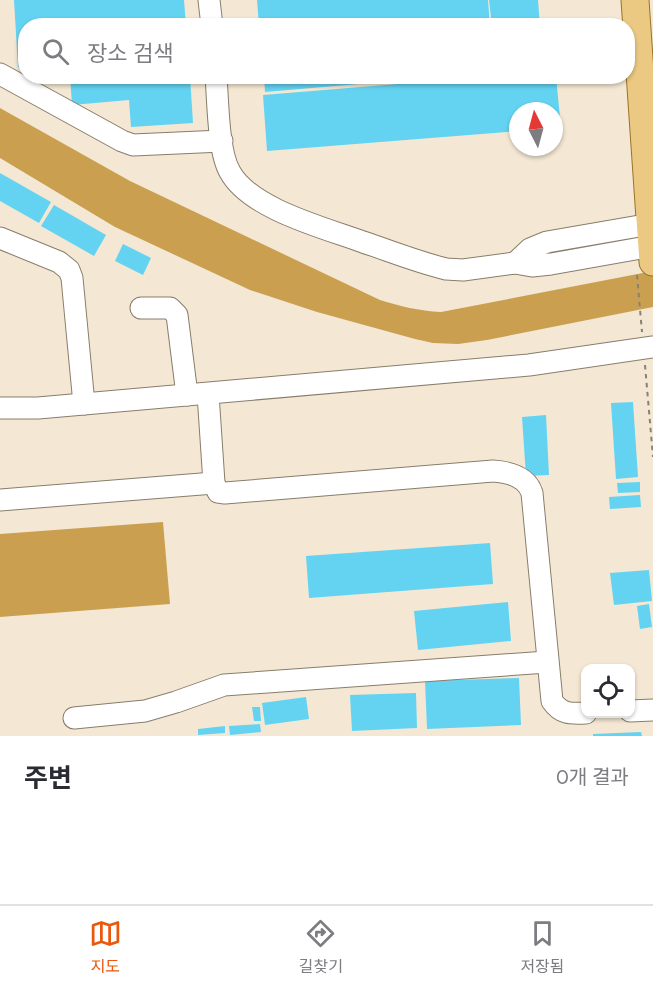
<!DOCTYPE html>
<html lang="ko">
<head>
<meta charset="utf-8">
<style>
  :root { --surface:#fff; --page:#f7f7f7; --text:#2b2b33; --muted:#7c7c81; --line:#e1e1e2; --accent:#ea580c }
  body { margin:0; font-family:Figtree,"Noto Sans KR",sans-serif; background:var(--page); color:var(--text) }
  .controls { position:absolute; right:18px; bottom:18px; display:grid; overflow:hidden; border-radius:12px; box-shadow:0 2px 4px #0004 }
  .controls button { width:54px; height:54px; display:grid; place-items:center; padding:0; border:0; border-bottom:2px solid var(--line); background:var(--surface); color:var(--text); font:30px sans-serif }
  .compass { position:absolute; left:509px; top:102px; width:54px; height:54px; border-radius:50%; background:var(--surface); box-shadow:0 2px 4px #0004; rotate:354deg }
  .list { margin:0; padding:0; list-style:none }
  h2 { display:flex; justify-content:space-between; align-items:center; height:78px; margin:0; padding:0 24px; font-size:26px }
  h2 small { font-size:20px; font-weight:400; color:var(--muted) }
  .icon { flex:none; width:33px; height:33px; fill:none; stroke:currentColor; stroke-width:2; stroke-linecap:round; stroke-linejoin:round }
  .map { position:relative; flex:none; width:653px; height:736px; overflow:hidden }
  .search { position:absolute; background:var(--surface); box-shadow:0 2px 4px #0004; left:18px; right:18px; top:18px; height:66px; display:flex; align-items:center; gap:15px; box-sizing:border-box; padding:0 21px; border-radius:24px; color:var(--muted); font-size:22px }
  .sheet { height:168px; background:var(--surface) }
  nav { display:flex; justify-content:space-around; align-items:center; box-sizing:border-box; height:84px; border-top:2px solid var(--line); background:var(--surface); font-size:16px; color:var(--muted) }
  nav a { display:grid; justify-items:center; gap:3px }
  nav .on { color:var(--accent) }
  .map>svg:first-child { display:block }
  .water { fill:#caa050 }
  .building { fill:#63d3f1 }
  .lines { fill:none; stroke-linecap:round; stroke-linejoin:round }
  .minor-casing { stroke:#887d6b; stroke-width:23 }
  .major-casing { stroke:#997325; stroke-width:29 }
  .path { stroke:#898173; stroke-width:2; stroke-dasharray:4.5 4.5; stroke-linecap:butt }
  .minor { stroke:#fff; stroke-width:21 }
  .major { stroke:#ebc983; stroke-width:27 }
</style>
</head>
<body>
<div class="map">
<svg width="653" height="736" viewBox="0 0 653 736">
  <rect width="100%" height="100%" fill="#f4e8d4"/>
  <!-- water -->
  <g class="water">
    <path d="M0,108L130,181L380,300C400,306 419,311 441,312L653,271V307L487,340L458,344L433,343L415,339L317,312L250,290L115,227L0,158Z"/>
    <path d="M163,522L170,604L0,617V534Z"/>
  </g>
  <!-- building -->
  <g class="building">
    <path d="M14,0H184L186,26H26V66L18,67Z"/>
    <path d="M257,0H488L490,26H259Z"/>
    <path d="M489,0H538L540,26H492Z"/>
    <path d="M70,76H190L193,123L131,127L129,100L72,105Z"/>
    <path d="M264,76H430V78L265,92Z"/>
    <path d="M495,76H556L561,128H554V111H518V131L267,151L263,95Z"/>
    <path d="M0,173L51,202L39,223L0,201Z"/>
    <path d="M54,205L106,235L94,256L41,226Z"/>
    <path d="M123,244L151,258L143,275L115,261Z"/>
    <path d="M633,402L638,477L616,479L611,403Z"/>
    <path d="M546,415L549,475L526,476L522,417Z"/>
    <path d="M640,482V492L618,493L617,483Z"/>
    <path d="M640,495L641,507L610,509L609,497Z"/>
    <path d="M490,543L493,584L309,598L306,556Z"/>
    <path d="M649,570L652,601L614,605L610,573Z"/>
    <path d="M508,602L511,641L418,650L414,611Z"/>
    <path d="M649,604L652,627L640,629L637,606Z"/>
    <path d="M519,678L521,725L427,729L425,681Z"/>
    <path d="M416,693L417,728L352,731L350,695Z"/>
    <path d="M306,697L309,719L265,725L262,703Z"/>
    <path d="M252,707H260L261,721H254Z"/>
    <path d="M260,724L261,732L230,735L229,726Z"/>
    <path d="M225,726V733L198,735V729Z"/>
    <path d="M641,732L642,736H593V734Z"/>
  </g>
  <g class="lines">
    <!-- minor casing -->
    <g class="minor-casing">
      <g id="minor">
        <path d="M209,0L212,26"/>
        <path d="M0,74L122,141L133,145L222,141"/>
        <path d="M216,76C218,101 218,152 230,172C250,209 325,228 363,242C390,251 417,262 446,269L463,270L515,263L532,266L551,264L652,246"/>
        <path d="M0,238L59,262L69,270L72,278L84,404"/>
        <path d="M515,263L530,249L547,242L651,224"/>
        <path d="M141,308H170L177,315L187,395"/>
        <path d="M208,394L214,483L218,492L225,493L493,471C509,472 527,477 532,493L552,701C561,714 570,714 586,713"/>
        <path d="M0,408H38L529,365L653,347"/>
        <path d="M0,500L214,483"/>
        <path d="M630,711L653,710"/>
        <path d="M74,718L145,711L176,702L224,685L547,662"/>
      </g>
    </g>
    <!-- major casing -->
    <g class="major-casing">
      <path id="major" d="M635,0L653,262"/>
    </g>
    <!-- path -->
    <g class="path">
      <path d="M637,275L642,332"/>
      <path d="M645,365L653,457"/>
    </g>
    <!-- minor -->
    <use href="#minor" class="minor"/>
    <!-- major -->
    <use href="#major" class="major"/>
  </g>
</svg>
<div class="controls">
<button><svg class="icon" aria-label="locate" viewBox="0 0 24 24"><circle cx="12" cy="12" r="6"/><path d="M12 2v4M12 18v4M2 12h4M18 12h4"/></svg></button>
</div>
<svg class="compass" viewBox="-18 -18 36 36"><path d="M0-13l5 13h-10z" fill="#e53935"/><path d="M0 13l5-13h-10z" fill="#7c7c81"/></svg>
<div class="search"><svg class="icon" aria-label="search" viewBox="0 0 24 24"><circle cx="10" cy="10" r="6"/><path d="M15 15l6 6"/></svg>장소 검색</div>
</div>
<section class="sheet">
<h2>주변<small>0개 결과</small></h2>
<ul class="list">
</ul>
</section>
<nav>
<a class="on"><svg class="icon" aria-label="map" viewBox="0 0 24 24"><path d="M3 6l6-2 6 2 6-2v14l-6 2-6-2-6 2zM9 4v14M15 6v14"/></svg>지도</a>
<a><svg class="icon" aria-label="directions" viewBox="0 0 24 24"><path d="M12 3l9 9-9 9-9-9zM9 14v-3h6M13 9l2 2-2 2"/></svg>길찾기</a>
<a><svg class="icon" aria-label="saved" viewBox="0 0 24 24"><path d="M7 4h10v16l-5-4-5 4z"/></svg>저장됨</a>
</nav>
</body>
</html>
